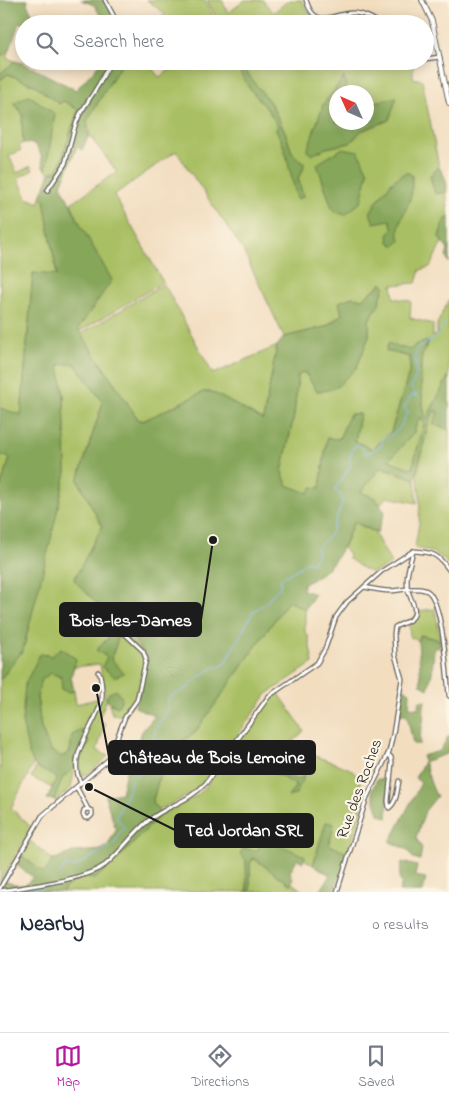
<!DOCTYPE html>
<html lang="en">
<head>
<meta charset="utf-8">
<style>
  :root { --surface:#fff; --page:#f6f6f7; --text:#1f2937; --muted:#747a83; --line:#e0e1e3; --accent:#b5179e }
  body { margin:0; font-family:"Indie Flower",sans-serif; background:var(--page); color:var(--text) }
  .compass { position:absolute; left:329px; top:85px; width:45px; height:45px; border-radius:50%; background:var(--surface); box-shadow:0 2px 12px #0003; rotate:315deg }
  .list { margin:0; padding:0; list-style:none }
  h2 { display:flex; justify-content:space-between; align-items:center; height:65px; margin:0; padding:0 20px; font-size:21px }
  h2 small { font-size:16px; font-weight:400; color:var(--muted) }
  .icon { flex:none; width:28px; height:28px; fill:none; stroke:currentColor; stroke-width:2; stroke-linecap:round; stroke-linejoin:round }
  .map { position:relative; flex:none; width:449px; height:892px; overflow:hidden }
  .search { position:absolute; background:var(--surface); box-shadow:0 2px 12px #0003; left:15px; right:15px; top:15px; height:55px; display:flex; align-items:center; gap:12px; box-sizing:border-box; padding:0 18px; border-radius:28px; color:var(--muted); font-size:19px }
  .sheet { height:140px; background:var(--surface) }
  nav { display:flex; justify-content:space-around; align-items:center; box-sizing:border-box; height:70px; border-top:1px solid var(--line); background:var(--surface); font-size:14px; color:var(--muted) }
  nav a { display:grid; justify-items:center; gap:2px }
  nav .on { color:var(--accent) }
  .map>svg:first-child { display:block }
  .green { fill:#a9bf64; stroke:#626e40; fill-rule:evenodd }
  .forest { fill:#86a65a; stroke:#51613b; fill-rule:evenodd }
  .lines { fill:none; stroke-linecap:round; stroke-linejoin:round }
  .stream { stroke:#87b6f2; stroke-width:1 }
  .minor-casing { stroke:#676055; stroke-width:5.5 }
  .tertiary-casing { stroke:#676055; stroke-width:6 }
  .minor { stroke:#fff; stroke-width:3 }
  .tertiary { stroke:#fff; stroke-width:4 }
  .labels { text-anchor:middle; dominant-baseline:central; stroke-width:4.5; stroke-linejoin:round; paint-order:stroke }
  .street-label { font-size:16px; fill:#1c1c1c; stroke:#fcf5e5 }
  .leader { fill:none; stroke:#1c1c1c; stroke-width:2 }
  .callout-dot { fill:#1c1c1c; stroke:#fcf5e5; stroke-width:2 }
  .callout { fill:#1c1c1c; stroke:#1c1c1c; stroke-width:2 }
  .callout-label { font-size:18px; text-anchor:middle; font-weight:bold; fill:#fff }
</style>
</head>
<body>
<div class="map">
<svg width="449" height="892" viewBox="0 0 449 892">
  <rect width="100%" height="100%" fill="#fcf5e5"/>
  <filter id="ink" filterUnits="userSpaceOnUse"><feTurbulence type="fractalNoise" baseFrequency=".02" numOctaves="2"/><feDisplacementMap in="SourceGraphic" scale="10" xChannelSelector="R" yChannelSelector="G"/><feConvolveMatrix kernelMatrix="1 2 1 2 8 2 1 2 1" color-interpolation-filters="sRGB"/></filter>
  <filter id="wash" filterUnits="userSpaceOnUse"><feTurbulence type="fractalNoise" baseFrequency=".0096" numOctaves="4" result="noise"/><feDisplacementMap in="SourceGraphic" scale="20" xChannelSelector="R" yChannelSelector="G"/><feGaussianBlur stdDeviation="1.12" result="paint"/><feColorMatrix in="noise" values="0 0 0 0 0 0 0 0 0 0 0 0 0 0 0 0 0 1.4 0 .05"/><feComposite in="paint" operator="in"/></filter>
  <g filter="url(#wash)">
    <rect width="100%" height="100%" fill="#f2ddbf"/>
    <!-- green -->
    <g class="green">
      <path d="M147,0H204L217,24H155L165,14Z"/>
      <path d="M207,0H222L228,13L245,0H263L273,13L289,0H302C308,13 316,25 332,21C339,20 345,16 352,16C361,16 367,20 374,24H305L301,20L298,24H219Z"/>
      <path d="M9,52L7,58L15,61L0,74V56Z"/>
      <path d="M123,61H146L159,77L174,67L173,61H235V63L279,126L276,129L284,147L298,199L303,196L298,178L303,170L304,163L294,155L291,150L285,132L271,104L241,65L247,61H253L255,65L260,64L258,61H413V78L422,80L439,167L430,176L435,194L446,192L449,218L444,220L439,237L442,242L430,267L420,270L416,283L392,285L394,298L411,301L410,318L433,324V337L437,333V324L449,300V375L426,420C422,406 419,371 422,356C423,351 426,346 429,342L415,345L411,350L386,351L410,357V370L391,432L372,449L355,442L360,414H350L339,439L327,438L320,489L308,494L287,485L282,472L294,415L298,375L304,372L317,391L337,387L357,367L369,336V320L378,306L382,283L362,299L352,297L342,314L325,327L284,337L243,250L176,151L114,195L163,282L84,329L79,331L78,329L80,224L71,203L117,172L89,135L87,121ZM344,78L348,92H366L367,104L396,97L389,120L361,131L350,143L326,148L323,105ZM395,178L411,196L399,223L398,234L393,229L390,220L377,201Z"/>
      <path d="M8,74L36,86L59,104L64,101L78,110L58,170L50,173L46,170L54,114L23,115L22,123L23,143L19,146L21,150L9,156L17,173L31,166L33,170L18,178L27,198L39,203L41,197L44,200L57,276L33,273L21,416L0,408V80Z"/>
      <path d="M164,284L213,374L277,346L263,420L212,392H203L143,421L138,419L81,334Z"/>
      <path d="M74,363L103,402L78,480L102,526L74,580L105,611L109,638L102,643L111,660C113,652 119,638 119,632L127,637L143,652L144,663L135,700L123,716L112,714L109,703L118,707L109,693L98,721L105,724L97,750L108,756L89,774L82,775L78,771L72,735L70,752L61,757L50,750L41,728L37,697L42,678L51,673L61,677L69,692L74,691L76,704L105,697L100,664L74,667L76,659L40,654L29,753L34,763L11,808L32,828L0,882V680L23,650L66,472L64,395L58,365Z"/>
      <path d="M435,410L447,429L449,428V566C440,553 431,551 415,548L419,523L420,498L417,472L429,422Z"/>
      <path d="M420,416L424,424L412,469L388,460L413,434Z"/>
      <path d="M0,454L11,458L0,489Z"/>
      <path d="M381,467L415,479L417,503L388,497L380,504L375,498L361,492Z"/>
      <path d="M354,522L374,532L391,563C369,579 368,571 348,558L349,554L343,548Z"/>
      <path d="M288,601L305,609V632L308,635L313,663L267,694L202,784L185,797L158,810L152,803L163,764L174,746L194,734Z"/>
      <path d="M435,609L440,640L421,635L418,640L410,637L409,622L417,614V611Z"/>
      <path d="M278,692L304,731L288,746L348,768C377,785 355,829 348,853L329,845L334,824L326,822L313,865L304,859L305,856L257,852L246,860L247,892H62L67,886L119,858L161,814L198,795L206,786L265,704Z"/>
      <path d="M75,766L71,788L56,801L54,800L62,779Z"/>
      <path d="M36,767L57,778L52,788L31,777Z"/>
      <path d="M30,841L53,860L44,874L22,856Z"/>
      <path d="M254,858L291,885L292,883L304,892H250V863Z"/>
    </g>
    <!-- forest -->
    <g class="forest">
      <path d="M0,0H28L27,4L38,24L19,23L9,52L0,56Z"/>
      <path d="M81,0H105L114,17L101,16L94,5Z"/>
      <path d="M15,61L23,63L76,90L102,61H123L87,121L89,135L82,150L77,147L61,185L80,224L112,280L78,329L138,419L143,421L203,392H212L263,420L277,346L284,337L325,327L342,315L339,302L352,297L362,299L383,283L385,285L378,306L369,320V336L357,367L337,387L324,391H317L305,372L298,375L294,415L282,472L287,485L308,493L312,487L320,488L327,438L339,439L350,414H360L355,441L372,449L391,432L410,370V357L386,351L388,343L410,350L415,345L429,341C427,346 423,351 422,356C419,370 422,406 426,420L449,375V428L447,429L433,424L438,413L435,410L429,422L415,479L381,467L361,492L375,498L385,512L377,533L354,522C342,551 333,571 303,584V590L315,594L305,609L288,601L194,734L174,746L163,764L152,803L161,814L119,858L95,879C81,877 71,880 62,892H0V887L5,881L15,885H25L33,877L16,865L22,856L44,873L53,860L73,852L101,850L108,845L116,830L105,796L121,793L126,771L137,762L135,746L143,730L155,716L135,707L148,657L126,631L119,629C119,639 114,649 111,659L124,673L115,677L102,667L107,657L96,650L109,638L101,629L106,621L101,618L104,611L74,580L102,526L78,480L103,402L74,363L59,365L64,395L66,472L50,543L23,650L0,680V489L10,458L0,454V408L21,415L33,273L57,275L44,200L41,197L50,173L58,170L78,110L64,101L59,104L36,86L8,74L0,80V74ZM420,416L424,424L412,469L389,460L413,434Z"/>
      <path d="M238,61H247L241,65L271,104L285,132L291,150L294,155L304,163L303,170L298,178L303,197L297,199L284,147L276,129L278,126L268,110L249,88L235,63Z"/>
      <path d="M344,77L348,92H336V122H366L367,104L397,97L389,120L361,131L350,143L326,148L312,155L307,151L323,105Z"/>
      <path d="M29,95L55,114L46,170L43,167L41,155L35,144L23,143L22,123L23,115L14,103Z"/>
      <path d="M343,148L358,151L368,172L361,202L345,215L333,211L317,164Z"/>
      <path d="M439,167C444,175 449,184 446,192L435,194L430,175Z"/>
      <path d="M406,172L412,175C412,182 412,189 411,195C407,212 395,223 400,241L395,246L389,242L388,235L393,229L390,220L374,223L370,213C379,197 390,182 406,172Z"/>
      <path d="M449,218V263L446,256L448,250L439,237L444,220Z"/>
      <path d="M420,635L440,640V647L434,649L432,673L428,689L421,685L418,640Z"/>
      <path d="M61,648L76,659L71,677L74,691L69,692L62,690L61,677L51,673L42,679L37,697L41,728L50,750L62,757L70,752L72,735L82,730L90,742L75,766L62,779L54,800L47,799L57,778L36,767L29,754L22,722L25,684L40,654L51,656Z"/>
      <path d="M404,689L410,692L409,707L418,708L420,701H425C423,709 424,715 423,723C422,731 419,735 420,744H413L407,715H399Z"/>
      <path d="M116,690L122,698L118,707L106,700L109,693Z"/>
      <path d="M449,735V753L424,762C428,771 431,789 437,796L425,811L416,838L422,848L420,860L413,858L408,850L390,842L421,783L415,778L424,762L422,756L440,751Z"/>
      <path d="M263,763L298,780L304,775L303,780L295,795L288,797L296,785L260,765Z"/>
      <path d="M377,779L389,781L387,818L379,814L372,791Z"/>
      <path d="M326,822L334,824L329,845L348,853L334,892H320L330,875L313,865Z"/>
      <path d="M263,838L305,856L303,862L297,859L290,872L293,879L291,885L253,858L250,863V892H247L246,860L240,854L243,848L257,851Z"/>
      <path d="M402,862L417,866L415,876L426,878L423,892H399L402,883L399,879Z"/>
    </g>
    <g class="lines">
      <!-- stream -->
      <g class="stream">
        <path d="M60,874L65,866L75,867L115,843L120,832L125,828L116,817L125,799L133,777L142,770L144,760L151,754L156,727L166,714L169,698L189,687L201,676L214,667H219L224,665L253,612L267,602L271,596L280,587L281,578L299,568L307,561L312,563L318,554L316,549C321,542 325,541 330,535L343,501L340,494L334,490L347,472L350,466V457L353,448L356,445L361,446L366,454L381,446L382,440C386,436 392,435 397,431C403,426 402,419 408,413L404,408L412,395L417,396L411,388L416,375L415,353L421,346L436,337L449,318"/>
        <path d="M18,892L34,888L38,889L51,885L53,887L55,884"/>
      </g>
    </g>
  </g>
  <g filter="url(#ink)">
    <g class="lines">
      <!-- minor casing -->
      <g class="minor-casing">
        <g id="minor">
          <path d="M105,0L118,24"/>
          <path d="M306,0C316,33 334,11 355,13C365,14 373,19 381,24"/>
          <path d="M425,59L440,57"/>
          <path d="M47,191L65,164L75,126L80,114L99,84L111,61"/>
          <path d="M364,587C373,589 382,591 391,591C401,590 415,587 425,590C443,594 447,678 449,696"/>
          <path d="M388,755L391,757L392,762L388,801L389,808C397,802 397,791 399,781"/>
          <path d="M81,783C65,753 97,727 102,698C103,690 101,681 100,674L98,672"/>
          <path d="M77,788L88,809L92,811V815L89,818H85L83,814L84,810L88,809"/>
          <path d="M0,888L42,816L109,759L125,717L137,700L146,659L143,651L123,632"/>
          <path d="M0,891C28,886 82,881 105,865C121,852 132,834 148,821C166,806 190,801 206,783L269,696L317,663L325,649L336,617L347,602L382,571L413,551C432,552 438,554 449,570"/>
          <path d="M337,892L367,797L389,752L393,734L402,679L395,655L394,634L395,627C400,624 409,622 413,617C418,609 410,599 408,590C405,577 410,564 413,551"/>
        </g>
      </g>
      <!-- tertiary casing -->
      <g class="tertiary-casing">
        <path id="tertiary" d="M422,0L432,21L449,103"/>
      </g>
      <!-- minor -->
      <use href="#minor" class="minor"/>
      <!-- tertiary -->
      <use href="#tertiary" class="tertiary"/>
    </g>
  </g>
  <g class="labels">
    <!-- street labels -->
    <g class="street-label">
      <text transform="translate(360 789) rotate(-70)">Rue des Roches</text>
    </g>
  </g>
  <!-- callouts -->
  <path class="leader" d="M213 540L201 620M96 688L109 757M89 787L175 830"/>
  <g class="callout-dot">
    <circle cx="213" cy="540" r="5"/>
    <circle cx="96" cy="688" r="5"/>
    <circle cx="89" cy="787" r="5"/>
  </g>
  <g class="callout">
    <rect x="60" y="603" width="141" height="33" rx="5"/>
    <rect x="109" y="741" width="206" height="33" rx="5"/>
    <rect x="175" y="814" width="138" height="33" rx="5"/>
  </g>
  <g class="callout-label">
    <text x="131" y="626">Bois-les-Dames</text>
    <text x="212" y="763">Château de Bois Lemoine</text>
    <text x="244" y="836">Ted Jordan SRL</text>
  </g>
</svg>
<svg class="compass" viewBox="-18 -18 36 36"><path d="M0-13l5 13h-10z" fill="#e53935"/><path d="M0 13l5-13h-10z" fill="#747a83"/></svg>
<div class="search"><svg class="icon" aria-label="search" viewBox="0 0 24 24"><circle cx="10" cy="10" r="6"/><path d="M15 15l6 6"/></svg>Search here</div>
</div>
<section class="sheet">
<h2>Nearby<small>0 results</small></h2>
<ul class="list">
</ul>
</section>
<nav>
<a class="on"><svg class="icon" aria-label="map" viewBox="0 0 24 24"><path d="M3 6l6-2 6 2 6-2v14l-6 2-6-2-6 2zM9 4v14M15 6v14"/></svg>Map</a>
<a><svg class="icon" aria-label="directions" viewBox="0 0 24 24"><path d="M12 3l9 9-9 9-9-9zM9 14v-3h6M13 9l2 2-2 2"/></svg>Directions</a>
<a><svg class="icon" aria-label="saved" viewBox="0 0 24 24"><path d="M7 4h10v16l-5-4-5 4z"/></svg>Saved</a>
</nav>
</body>
</html>
